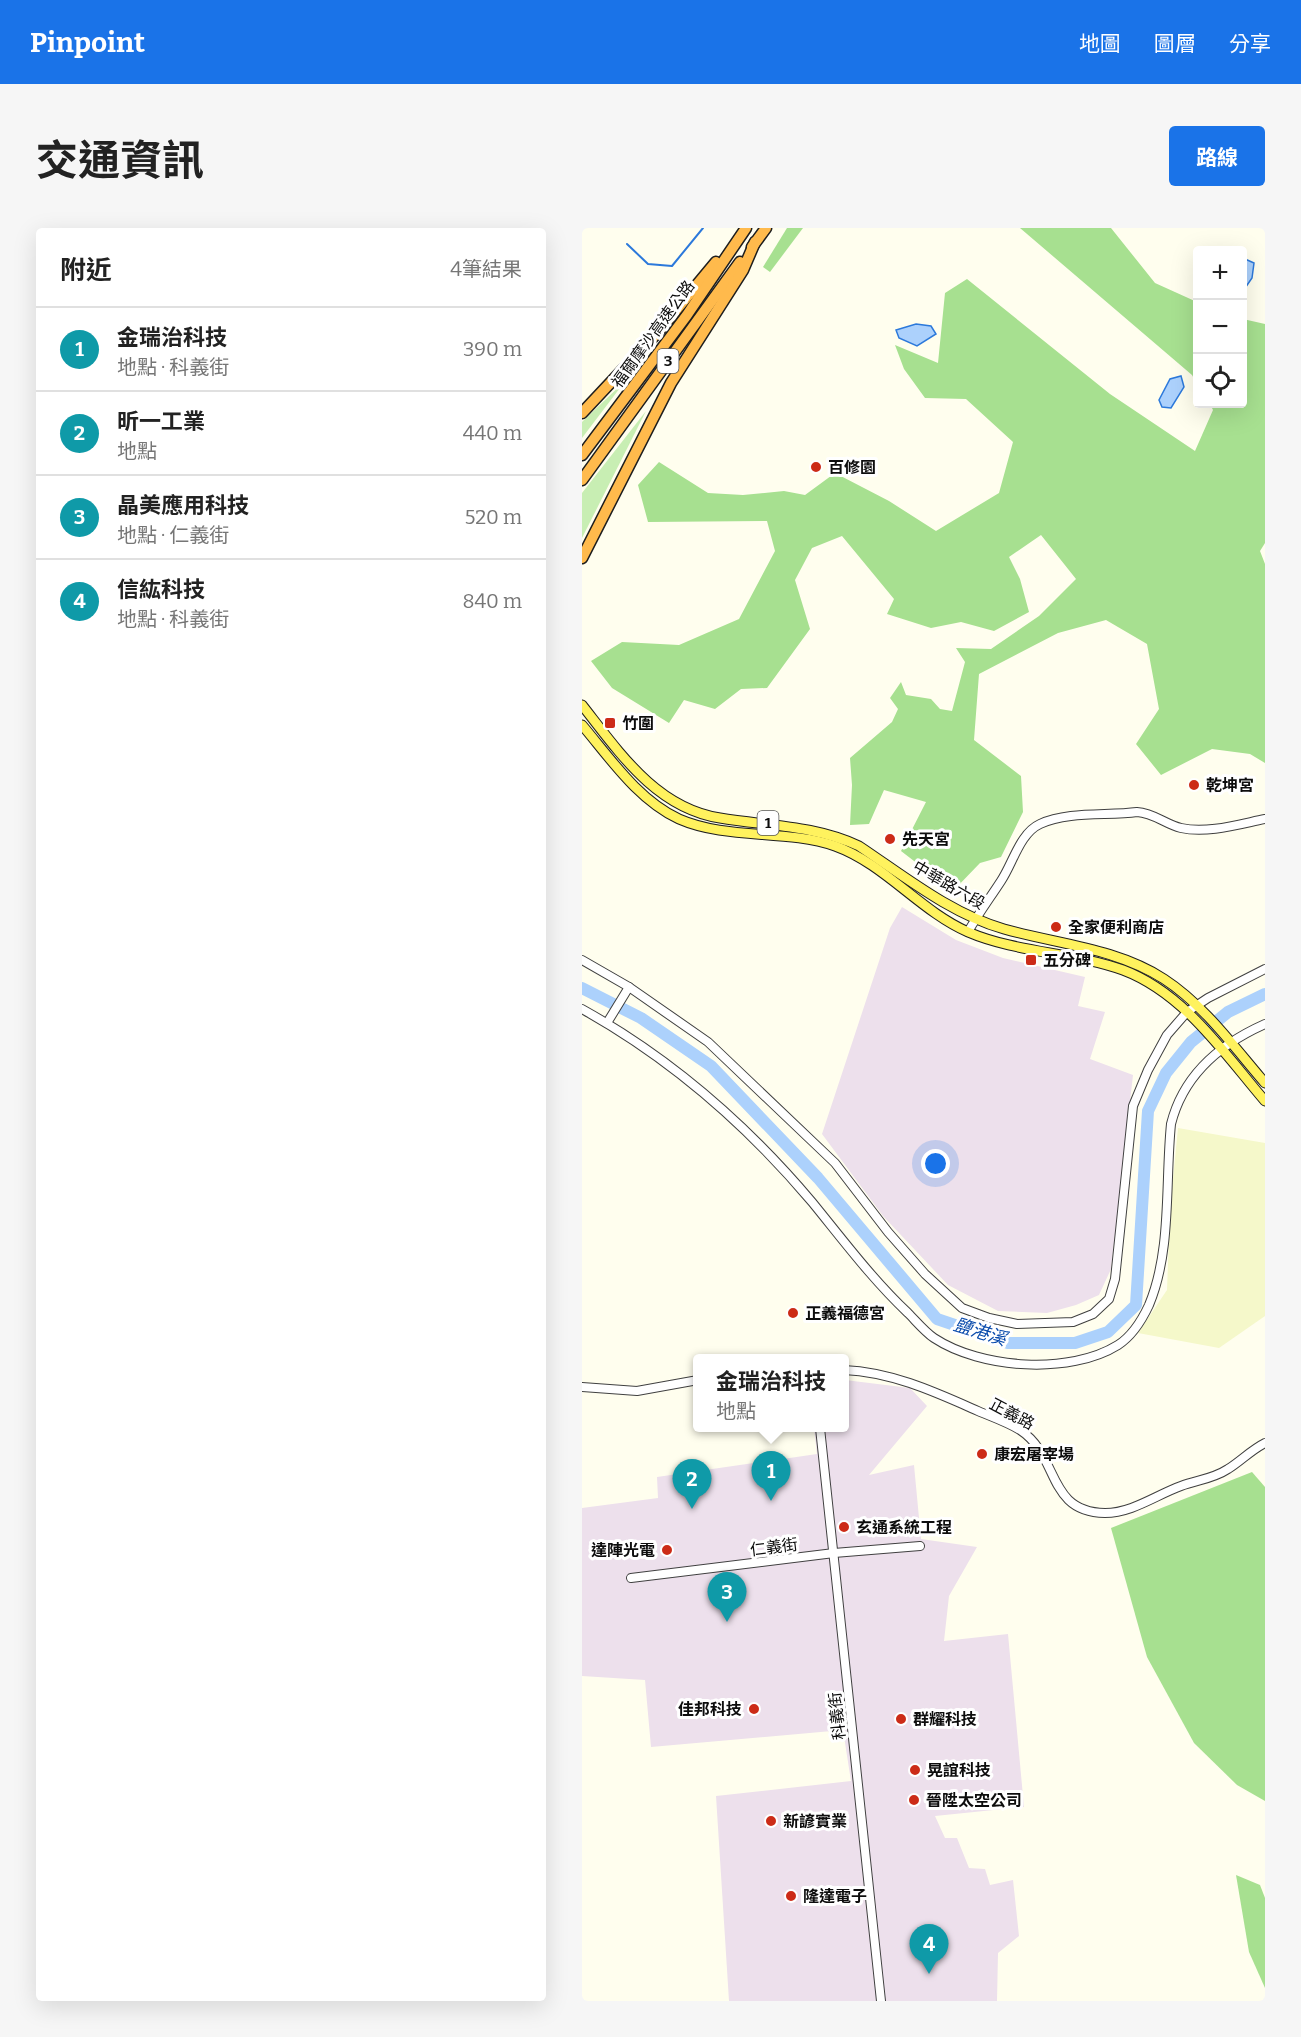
<!DOCTYPE html>
<html lang="zh-TW">
<head>
<meta charset="utf-8">
<style>
  :root { --surface:#fff; --page:#f6f6f6; --text:#222; --muted:#767676; --line:#e0e0e0; --accent:#1a73e8 }
  body { margin:0; font-family:Bitter,"Noto Sans TC",serif; background:var(--page); color:var(--text) }
  .controls { position:absolute; right:18px; top:18px; display:grid; overflow:hidden; border-radius:6px; box-shadow:0 6px 24px #0002 }
  .controls button { width:54px; height:54px; display:grid; place-items:center; padding:0; border:0; border-bottom:2px solid var(--line); background:var(--surface); color:var(--text); font:30px sans-serif }
  .you { position:absolute; left:354px; top:936px; width:21px; height:21px; margin:-15px; border:4px solid #fff; border-radius:50%; background:#1a73e8; box-shadow:0 0 0 9px #1a73e833 }
  .badge { display:grid; place-items:center; width:39px; height:39px; border-radius:50%; background:var(--accent); color:#fff; font-size:20px; font-weight:700 }
  .pin { position:absolute; translate:-50% -50px; filter:drop-shadow(0 2px 3px #0008) }
  .pin::after { content:''; position:absolute; top:32px; width:21px; height:18px; background:inherit; clip-path:polygon(0 0,100% 0,50% 100%) }
  .popup { position:absolute; left:111px; top:1126px; width:156px; height:78px; box-sizing:border-box; display:grid; place-content:center; border-radius:6px; background:var(--surface); filter:drop-shadow(0 2px 4px #0005); font-size:20px; white-space:nowrap; color:var(--muted) }
  .popup b { font-size:22px; color:var(--text) }
  .popup::after { content:''; position:absolute; left:50%; top:100%; margin-left:-12px; border:12px solid transparent; border-top-color:var(--surface) }
  .list { margin:0; padding:0; list-style:none }
  h2 { display:flex; justify-content:space-between; align-items:center; height:78px; margin:0; padding:0 24px; font-size:26px }
  h2 small { font-size:20px; font-weight:400; color:var(--muted) }
  .list li { display:grid; grid-template-columns:39px 1fr auto; gap:18px; align-items:center; box-sizing:border-box; height:84px; padding:0 24px; border-top:2px solid var(--line) }
  .list b { display:block; font-size:22px; white-space:nowrap }
  .list p { margin:0; font-size:20px; white-space:nowrap; color:var(--muted) }
  .list em { font-size:20px; font-style:normal; color:var(--muted) }
  .icon { flex:none; width:33px; height:33px; fill:none; stroke:currentColor; stroke-width:2; stroke-linecap:round; stroke-linejoin:round }
  .map { position:relative; flex:none; width:683px; height:1773px; overflow:hidden; border-radius:6px }
  header { display:flex; align-items:center; gap:36px; box-sizing:border-box; height:84px; padding:0 30px; background:var(--accent); color:#fff }
  header strong { font-size:28px }
  nav { display:flex; gap:33px; margin-inline-start:auto; font-size:21px }
  .intro { display:flex; align-items:center; justify-content:space-between; box-sizing:border-box; height:144px; padding:0 36px }
  h1 { margin:0; font-size:42px }
  .button { padding:15px 27px; border-radius:6px; background:var(--accent); color:#fff; font-size:21px; font-weight:700 }
  main { display:flex; gap:36px; padding:0 36px }
  aside { flex:1; background:var(--surface); border-radius:6px; box-shadow:0 6px 24px #0002 }
  .map>svg:first-child { display:block }
  .industrial { fill:#ede0ec }
  .farmland { fill:#f5f8ca }
  .green { fill:#c8eeb3 }
  .forest { fill:#a7e090 }
  .water { fill:#acd1fc; stroke:#2c79db; stroke-width:1.5 }
  .lines { fill:none; stroke-linecap:round; stroke-linejoin:round }
  .stream { stroke:#2c79db; stroke-width:2 }
  .river { stroke:#acd1fc; stroke-width:12 }
  .minor-casing { stroke:#404040; stroke-width:10 }
  .major-casing { stroke:#1e1e1e; stroke-width:11 }
  .highway-casing { stroke:#1e1e1e; stroke-width:13 }
  .minor { stroke:#fff; stroke-width:8 }
  .major { stroke:#fff25e; stroke-width:9 }
  .highway { stroke:#ffba4c; stroke-width:10 }
  .poi-dot { fill:#cc2b17; stroke:#fff; stroke-width:2 }
  .labels { text-anchor:middle; dominant-baseline:central; stroke-width:6; stroke-linejoin:round; paint-order:stroke }
  .shield { fill:#fff; stroke:#565656; stroke-width:1.5 }
  .shield-label { font-size:15px; font-weight:bold; fill:#0d0d0d }
  .street-label { font-size:16px; fill:#0d0d0d; stroke:#fff }
  .poi-label { font-size:16px; font-weight:bold; fill:#0d0d0d; stroke:#fff; text-anchor:start }
  .water-label { font-size:18px; font-style:italic; fill:#0a4bac; stroke:#fff }
</style>
</head>
<body>
<header>
<strong>Pinpoint</strong>
<nav><a>地圖</a><a>圖層</a><a>分享</a></nav>
</header>
<div class="intro"><h1>交通資訊</h1><a class="button">路線</a></div>
<main>
<aside>
<h2>附近<small>4筆結果</small></h2>
<ul class="list">
<li><span class="badge" style="background:#0f9aa8">1</span><div><b>金瑞治科技</b><p>地點 · 科義街</p></div><em>390 m</em></li>
<li><span class="badge" style="background:#0f9aa8">2</span><div><b>昕一工業</b><p>地點</p></div><em>440 m</em></li>
<li><span class="badge" style="background:#0f9aa8">3</span><div><b>晶美應用科技</b><p>地點 · 仁義街</p></div><em>520 m</em></li>
<li><span class="badge" style="background:#0f9aa8">4</span><div><b>信紘科技</b><p>地點 · 科義街</p></div><em>840 m</em></li>
</ul>
</aside>
<div class="map">
<svg width="683" height="1773" viewBox="0 0 683 1773">
  <rect width="100%" height="100%" fill="#fffeee"/>
  <!-- industrial -->
  <g class="industrial">
    <path d="M320,679L374,712L421,730L503,749L496,778L523,784L508,831L551,847L529,1041L517,1067L494,1077L465,1085L416,1083L366,1057L301,988L240,906L308,700Z"/>
    <path d="M263,1152L328,1160L345,1178L287,1247L332,1237L339,1311L395,1319L367,1368L362,1413L426,1406L442,1579L353,1588L363,1610H375L387,1640L403,1641L408,1657L431,1652L437,1708L416,1725L415,1773H147L134,1568L269,1553L261,1502L69,1519L63,1452L0,1448V1280L76,1270L75,1249L235,1226L232,1200H262Z"/>
  </g>
  <!-- farmland -->
  <path class="farmland" d="M596,900L683,915V1088L637,1120L556,1105L585,1062L588,981Z"/>
  <!-- green -->
  <g class="green">
    <path d="M44,152L0,210V194Z"/>
    <path d="M64,183L0,310V265Z"/>
  </g>
  <!-- forest -->
  <g class="forest">
    <path d="M205,0H221L188,44L181,39Z"/>
    <path d="M438,0H529L573,55L615,74V156L610,147Z"/>
    <path d="M385,51L528,166L613,223L631,182L628,176H660L661,91L683,96V315L678,323L683,336V535L668,526L630,521L579,547L554,516L577,481L565,416L524,392L476,405L397,446L392,512L439,548L441,584L419,629L398,635L371,663L319,623L344,574L302,562L287,596L268,597L270,557L268,530L310,494L316,481L308,470L319,454L324,467L349,471L358,481L370,483L383,434L374,420L409,421L457,388L494,351L459,307L427,329L438,351L447,384L412,403L379,394L349,400L305,386L312,371L260,308L230,320L213,352L228,401L185,460L159,461L133,481L102,472L87,495L30,460L9,433L40,414L97,417L157,391L193,323L185,293L66,294L56,257L77,234L126,265L161,267L202,263L223,267L253,245L307,273L354,303L417,265L431,214L384,171L343,170L322,141L313,117L356,135L363,65Z"/>
    <path d="M670,1244L683,1259V1573L655,1557L612,1515L565,1429L529,1300Z"/>
    <path d="M654,1647L678,1657L683,1670V1760L667,1724Z"/>
  </g>
  <!-- water -->
  <g class="water">
    <path d="M663,31L672,35L670,50L661,63Z"/>
    <path d="M334,96L349,98L354,106L335,118L317,110L314,102Z"/>
    <path d="M599,148L602,159L589,180L580,179L577,172L588,151Z"/>
  </g>
  <g class="lines">
    <!-- stream -->
    <path class="stream" d="M45,16L66,36L90,38L121,0"/>
    <!-- river -->
    <path class="river" d="M0,760L59,790L129,838L236,950L355,1091L426,1115H493L526,1104L554,1077L566,883L584,845L609,814L646,784L683,766"/>
    <!-- minor casing -->
    <g class="minor-casing">
      <g id="minor">
        <path d="M386,704C396,686 408,670 419,653C431,635 438,605 458,596C486,583 525,588 555,584C572,585 583,596 599,600C625,606 658,596 683,591"/>
        <path d="M0,732L47,759L126,814L253,935L306,1004L343,1046L380,1080L407,1090L435,1096L491,1094L511,1086L527,1071L533,1051L551,878L566,842L585,807L605,784L626,770L683,741"/>
        <path d="M0,781C88,830 165,897 230,974C261,1012 290,1051 326,1085C334,1093 343,1104 352,1110C399,1141 488,1147 536,1117C550,1108 560,1092 567,1077C590,1022 583,955 589,896C601,848 638,816 683,796"/>
        <path d="M25,795L47,759"/>
        <path d="M262,1142C310,1144 353,1164 396,1183C410,1189 425,1194 438,1202C478,1228 464,1284 523,1285C550,1285 574,1267 599,1258C615,1252 631,1251 646,1241C659,1233 669,1222 683,1215"/>
        <path d="M0,1159L55,1163L116,1152"/>
        <path d="M238,1200L299,1773"/>
        <path d="M49,1350L252,1325L338,1318"/>
      </g>
    </g>
    <!-- major casing -->
    <g class="major-casing">
      <g id="major">
        <path d="M0,477C37,524 74,580 138,590C186,598 232,597 277,618C322,648 369,686 422,701C475,716 534,720 582,751C622,777 652,819 683,855"/>
        <path d="M0,497C28,530 56,572 97,591C145,612 203,601 253,618C303,636 338,683 386,704C435,725 491,724 541,742C602,765 642,825 683,873"/>
      </g>
    </g>
    <!-- highway casing -->
    <g class="highway-casing">
      <g id="highway">
        <path d="M170,19L184,0"/>
        <path d="M0,185L75,105L134,34"/>
        <path d="M0,227L105,87L164,0"/>
        <path d="M0,252L158,34"/>
        <path d="M0,330L89,155L161,42L173,14"/>
      </g>
    </g>
    <!-- minor -->
    <use href="#minor" class="minor"/>
    <!-- major -->
    <use href="#major" class="major"/>
    <!-- highway -->
    <use href="#highway" class="highway"/>
  </g>
  <!-- markers -->
  <g class="poi-dot">
    <circle cx="234" cy="239" r="6"/>
    <rect x="22" y="489" width="12" height="12" rx="3"/>
    <circle cx="612" cy="557" r="6"/>
    <circle cx="308" cy="611" r="6"/>
    <circle cx="474" cy="699" r="6"/>
    <rect x="443" y="726" width="12" height="12" rx="3"/>
    <circle cx="211" cy="1085" r="6"/>
    <circle cx="400" cy="1226" r="6"/>
    <circle cx="262" cy="1299" r="6"/>
    <circle cx="85" cy="1322" r="6"/>
    <circle cx="172" cy="1481" r="6"/>
    <circle cx="319" cy="1491" r="6"/>
    <circle cx="333" cy="1542" r="6"/>
    <circle cx="332" cy="1572" r="6"/>
    <circle cx="189" cy="1593" r="6"/>
    <circle cx="209" cy="1668" r="6"/>
  </g>
  <g class="labels">
    <!-- shield labels -->
    <g class="shield">
      <rect x="75.5" y="121" width="21" height="24" rx="4.5"/>
      <rect x="175.5" y="583" width="21" height="24" rx="4.5"/>
    </g>
    <g class="shield-label">
      <text x="86" y="133">3</text>
      <text x="186" y="595">1</text>
    </g>
    <!-- street labels -->
    <g class="street-label">
      <text transform="translate(71 106) rotate(-54)">福爾摩沙高速公路</text>
      <text transform="translate(367 657) rotate(30)">中華路六段</text>
      <text transform="translate(430 1186) rotate(28)">正義路</text>
      <text transform="translate(192 1319) rotate(-7)">仁義街</text>
      <text transform="translate(255 1488) rotate(-96)">科義街</text>
    </g>
    <!-- poi labels -->
    <g class="poi-label">
      <text x="246" y="239">百修園</text>
      <text x="40" y="495">竹圍</text>
      <text x="624" y="557">乾坤宮</text>
      <text x="320" y="611">先天宮</text>
      <text x="486" y="699">全家便利商店</text>
      <text x="461" y="732">五分碑</text>
      <text x="223" y="1085">正義福德宮</text>
      <text x="412" y="1226">康宏屠宰場</text>
      <text x="274" y="1299">玄通系統工程</text>
      <text x="73" y="1322" text-anchor="end">達陣光電</text>
      <text x="160" y="1481" text-anchor="end">佳邦科技</text>
      <text x="331" y="1491">群耀科技</text>
      <text x="345" y="1542">晃誼科技</text>
      <text x="344" y="1572">晉陞太空公司</text>
      <text x="201" y="1593">新諺實業</text>
      <text x="221" y="1668">隆達電子</text>
    </g>
    <!-- water labels -->
    <g class="water-label">
      <text transform="translate(398 1104) rotate(17)">鹽港溪</text>
    </g>
  </g>
</svg>
<div class="controls">
<button>+</button>
<button>−</button>
<button><svg class="icon" aria-label="locate" viewBox="0 0 24 24"><circle cx="12" cy="12" r="6"/><path d="M12 2v4M12 18v4M2 12h4M18 12h4"/></svg></button>
</div>
<div class="you"></div>
<div class="pin badge" style="left:189px;top:1273px;background:#0f9aa8">1</div>
<div class="popup"><b>金瑞治科技</b>地點</div>
<div class="pin badge" style="left:110px;top:1281px;background:#0f9aa8">2</div>
<div class="pin badge" style="left:145px;top:1394px;background:#0f9aa8">3</div>
<div class="pin badge" style="left:347px;top:1746px;background:#0f9aa8">4</div>
</div>
</main>
</body>
</html>
